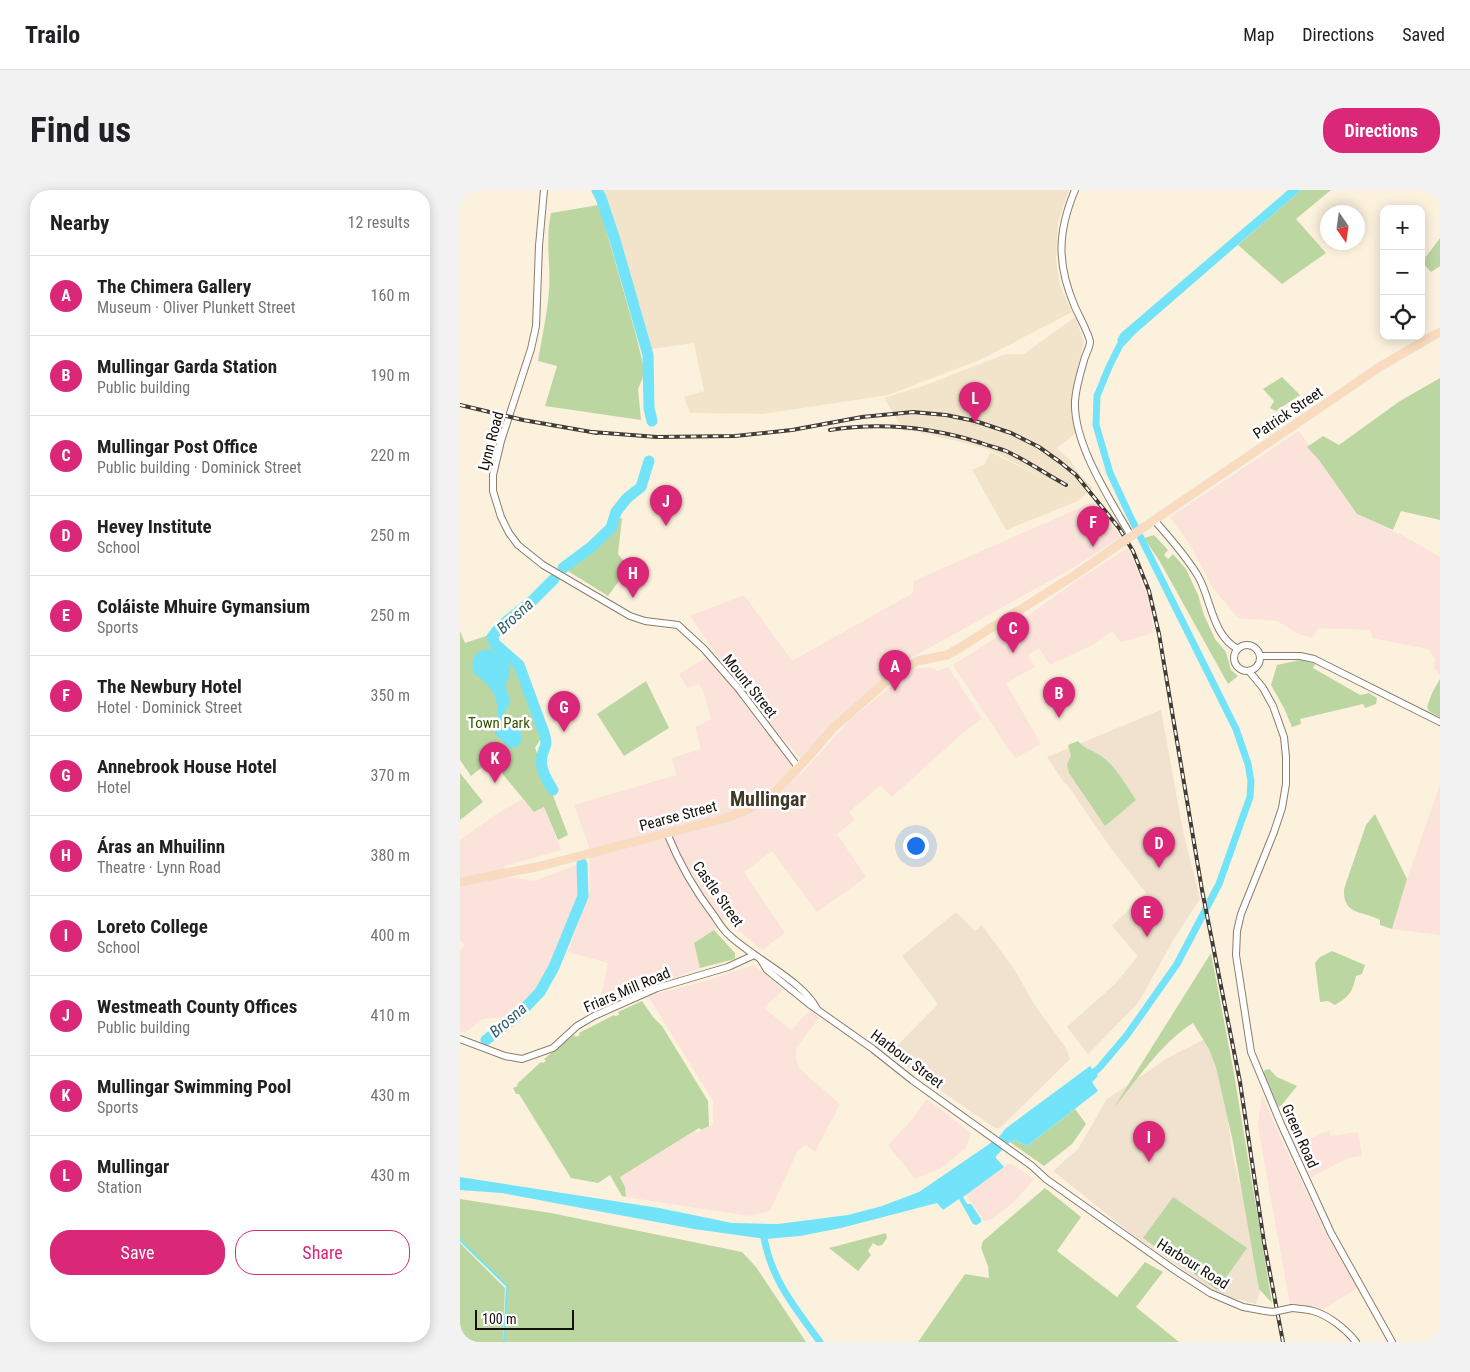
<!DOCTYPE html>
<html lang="en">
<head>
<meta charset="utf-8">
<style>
  :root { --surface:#fff; --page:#f2f2f2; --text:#202124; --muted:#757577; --line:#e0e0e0; --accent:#db2777 }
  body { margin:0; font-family:"Roboto Condensed",sans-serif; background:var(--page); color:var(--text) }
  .controls { position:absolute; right:15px; top:15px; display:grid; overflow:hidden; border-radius:10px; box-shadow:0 2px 12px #0003 }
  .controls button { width:45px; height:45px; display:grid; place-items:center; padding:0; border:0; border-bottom:1px solid var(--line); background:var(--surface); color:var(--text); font:25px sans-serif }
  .compass { position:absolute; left:860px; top:15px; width:45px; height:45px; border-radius:50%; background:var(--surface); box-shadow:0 2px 12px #0003; rotate:167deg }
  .scale { position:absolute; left:15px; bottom:12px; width:99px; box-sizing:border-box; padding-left:5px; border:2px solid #15110b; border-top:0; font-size:14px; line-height:18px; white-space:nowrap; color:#15110b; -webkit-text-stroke:4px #fff; paint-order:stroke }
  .you { position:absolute; left:455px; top:655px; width:18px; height:18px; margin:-12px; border:4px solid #fff; border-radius:50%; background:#1a73e8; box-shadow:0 0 0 8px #1a73e833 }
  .badge { display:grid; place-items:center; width:32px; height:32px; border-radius:50%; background:var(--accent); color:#fff; font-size:16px; font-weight:700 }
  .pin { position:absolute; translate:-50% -41px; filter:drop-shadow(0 1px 2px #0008) }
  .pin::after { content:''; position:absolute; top:26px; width:18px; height:15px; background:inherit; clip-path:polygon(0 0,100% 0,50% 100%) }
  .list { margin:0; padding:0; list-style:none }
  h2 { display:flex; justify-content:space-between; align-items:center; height:65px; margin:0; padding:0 20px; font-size:21px }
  h2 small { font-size:16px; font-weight:400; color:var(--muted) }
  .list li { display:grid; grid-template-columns:32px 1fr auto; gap:15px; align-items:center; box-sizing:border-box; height:80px; padding:0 20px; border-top:1px solid var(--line) }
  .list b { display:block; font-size:19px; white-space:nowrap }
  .list p { margin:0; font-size:16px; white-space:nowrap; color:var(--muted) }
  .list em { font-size:16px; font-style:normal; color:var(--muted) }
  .actions { display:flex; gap:10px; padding:15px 20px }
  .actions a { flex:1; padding:11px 0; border:1px solid var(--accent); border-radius:20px; text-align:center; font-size:18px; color:var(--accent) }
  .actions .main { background:var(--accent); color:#fff }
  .icon { flex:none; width:28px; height:28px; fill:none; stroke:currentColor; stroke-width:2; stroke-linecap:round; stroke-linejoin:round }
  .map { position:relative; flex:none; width:980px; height:1152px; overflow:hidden; border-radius:20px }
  header { display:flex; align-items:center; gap:30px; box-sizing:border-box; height:70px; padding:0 25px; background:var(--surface); border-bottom:1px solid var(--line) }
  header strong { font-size:24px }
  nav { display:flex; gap:28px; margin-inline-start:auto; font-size:18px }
  .intro { display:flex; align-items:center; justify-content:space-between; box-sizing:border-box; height:120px; padding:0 30px }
  h1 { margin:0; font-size:35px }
  .button { padding:12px 22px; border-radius:20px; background:var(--accent); color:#fff; font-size:18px; font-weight:700 }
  main { display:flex; gap:30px; padding:0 30px }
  aside { flex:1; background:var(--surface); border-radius:20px; box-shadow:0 2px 12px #0003 }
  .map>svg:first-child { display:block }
  .commercial { fill:#fbe2da }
  .built { fill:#f2e4ca }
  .education { fill:#f0e2cf }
  .green { fill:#bcd6a1 }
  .water { fill:#72e3f8 }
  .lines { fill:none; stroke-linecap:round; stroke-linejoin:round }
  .stream { stroke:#72e3f8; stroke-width:2 }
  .canal { stroke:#72e3f8; stroke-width:7 }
  .river { stroke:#72e3f8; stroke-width:11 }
  .minor-casing { stroke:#887e6c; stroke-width:8 }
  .major-casing { stroke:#e3e2e2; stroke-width:9 }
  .minor { stroke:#fff; stroke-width:6 }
  .major { stroke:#fadbbd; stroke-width:8 }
  .rail-casing { stroke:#423c34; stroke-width:4 }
  .rail { stroke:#fff; stroke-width:2; stroke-dasharray:5.5; stroke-linecap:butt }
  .minor-bridge-casing { stroke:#887e6c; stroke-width:8; stroke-linecap:butt }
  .major-bridge-casing { stroke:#e3e2e2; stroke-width:9; stroke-linecap:butt }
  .minor-bridge { stroke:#fff; stroke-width:6 }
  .major-bridge { stroke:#fadbbd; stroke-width:8 }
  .labels { text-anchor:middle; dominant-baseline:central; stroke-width:5; stroke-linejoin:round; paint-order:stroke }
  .street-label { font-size:15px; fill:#15110b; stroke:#fff }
  .park-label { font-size:15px; fill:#365400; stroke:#fff }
  .water-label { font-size:16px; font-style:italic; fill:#2f6069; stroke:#fff }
  .district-label { font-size:20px; font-weight:bold; fill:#413828; stroke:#fff }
</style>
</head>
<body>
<header>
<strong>Trailo</strong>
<nav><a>Map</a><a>Directions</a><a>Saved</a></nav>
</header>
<div class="intro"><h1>Find us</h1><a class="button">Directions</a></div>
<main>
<aside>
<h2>Nearby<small>12 results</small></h2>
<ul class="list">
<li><span class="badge">A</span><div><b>The Chimera Gallery</b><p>Museum · Oliver Plunkett Street</p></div><em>160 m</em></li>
<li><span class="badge">B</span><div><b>Mullingar Garda Station</b><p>Public building</p></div><em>190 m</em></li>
<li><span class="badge">C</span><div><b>Mullingar Post Office</b><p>Public building · Dominick Street</p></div><em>220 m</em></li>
<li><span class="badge">D</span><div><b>Hevey Institute</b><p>School</p></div><em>250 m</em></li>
<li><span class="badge">E</span><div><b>Coláiste Mhuire Gymansium</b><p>Sports</p></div><em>250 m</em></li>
<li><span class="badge">F</span><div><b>The Newbury Hotel</b><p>Hotel · Dominick Street</p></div><em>350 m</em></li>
<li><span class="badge">G</span><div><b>Annebrook House Hotel</b><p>Hotel</p></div><em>370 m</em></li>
<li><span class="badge">H</span><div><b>Áras an Mhuilinn</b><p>Theatre · Lynn Road</p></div><em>380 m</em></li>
<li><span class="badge">I</span><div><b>Loreto College</b><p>School</p></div><em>400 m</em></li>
<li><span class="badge">J</span><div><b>Westmeath County Offices</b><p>Public building</p></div><em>410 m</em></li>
<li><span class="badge">K</span><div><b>Mullingar Swimming Pool</b><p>Sports</p></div><em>430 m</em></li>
<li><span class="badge">L</span><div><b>Mullingar</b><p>Station</p></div><em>430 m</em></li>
</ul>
<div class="actions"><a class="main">Save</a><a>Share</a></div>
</aside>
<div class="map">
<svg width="980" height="1152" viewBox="0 0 980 1152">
  <rect width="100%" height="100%" fill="#fcf1dd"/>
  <!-- commercial -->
  <g class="commercial">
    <path d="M839,241L897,324L938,344L934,356L939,343L980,367V485L974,479L975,469L968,459L913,448L910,440L858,438L852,448L839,444L817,431L778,428L752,397L731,356L710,327Z"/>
    <path d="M633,312L661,347L611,379L449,469L416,495L386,521L342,570L309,533L253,460L230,426L284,405L332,471L453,403L454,391Z"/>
    <path d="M668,358L688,407L692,425L693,443L661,452L652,441L632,455L590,475L579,458L568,465L575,477L546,493L581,554L556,568L548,559L493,475L552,437L616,391Z"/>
    <path d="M247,467L282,509L340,585L393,527L453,479L469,477L478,481L488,477L522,529L505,541L432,607L421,595L389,622L395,630L377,644L406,687L357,722L312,661L284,682L325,743L302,760L265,729L254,740L234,753L240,778L139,816L148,773L108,762L130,701L129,656L114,615L216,585L212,568L241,559L235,537L251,529L243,501L239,494L227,498L219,484Z"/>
    <path d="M980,595V745L932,739L947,689Z"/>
    <path d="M62,609L74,622L84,617L101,660L44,676L48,687L74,691L119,674V693L117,709L100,758L86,786L71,808L45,834L38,827L22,829L5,843L0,841V761L5,755L0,751V650L38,623Z"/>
    <path d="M294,775L323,800L304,818L331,840L351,819L359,828L336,858V870L340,879L380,914L355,962L346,955L338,960L310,1021L289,1026L166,1007L165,997L160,987L235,941L237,943L253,934V911L188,806L245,791Z"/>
    <path d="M802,904L816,938L867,1045L898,1098L863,1119L830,1114L798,937Z"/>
    <path d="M467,909L511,943L506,957L483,977L455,989L428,955L451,931Z"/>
    <path d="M869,940L871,946L898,942L902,966L888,968L851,987L836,957L846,951Z"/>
    <path d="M550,973L574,989L554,1012L532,1029L525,1031L523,1029L522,1026L519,1024L506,1004Z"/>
  </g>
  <!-- built -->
  <g class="built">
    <path d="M140,0H609L598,32L596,69L600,96L612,122L522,169L428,205L303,224L230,223L224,207L244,201L234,153L191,159Z"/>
    <path d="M615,127L624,151L613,198L611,225L616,243L597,258L611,271L618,283L633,298L618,311L546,340L512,280L525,274L530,262L588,290L530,260L501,252L453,241H444L424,208L463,196L546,164H564Z"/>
  </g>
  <!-- education -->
  <g class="education">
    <path d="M701,520L723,641L740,709L715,747L678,813L628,864L607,837L655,794L678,766L652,736L686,703L650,657L607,594H605L587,567Z"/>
    <path d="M496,722L515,741L522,735L556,782L574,814L606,858L610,869L540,938H535L432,867V861L478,814L442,766Z"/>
    <path d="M757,843L772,962L803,1091L796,1114L758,1104L672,1044L593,981L618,959L647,909L709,867Z"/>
  </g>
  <!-- green -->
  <g class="green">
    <path d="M841,0H871L836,29L866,63L822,94L778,55Z"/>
    <path d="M139,15L176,145L185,183L178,199L181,230L85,216L97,176L78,171C82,148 87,124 89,101C91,74 85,52 91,23Z"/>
    <path d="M980,48V76L971,82L962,72Z"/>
    <path d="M822,187L840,205L816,221L810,218L814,211L803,199Z"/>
    <path d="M980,188V330L941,321L933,340L897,324L859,270L847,257L863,246L879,255L940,211Z"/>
    <path d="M162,328L158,364L169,377L148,406L103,378C120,365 147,350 154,329Z"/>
    <path d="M694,345L708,360L704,365L708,369L713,364L726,379L738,405L744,425L755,449L766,462L771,480L778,486L768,494L699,370L684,348Z"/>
    <path d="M0,441L5,453L29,445L35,456L58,479L83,545L75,558L108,645L98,650L84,617L74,622L31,570L11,586L0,570Z"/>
    <path d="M840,470L855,474L853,478L900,505L909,503L917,508L916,514L905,518L903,514L840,529L841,534L832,537L824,518L811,495L817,475Z"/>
    <path d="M980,489V527L969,521L967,517L972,503Z"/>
    <path d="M186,491L209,538L164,566L137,524Z"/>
    <path d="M618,551C626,560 628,558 638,564C655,574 665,594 676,610L645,636L609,583L607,574L611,566L608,555Z"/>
    <path d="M0,583L23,612L0,630Z"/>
    <path d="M915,624L947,689L932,739L920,735V730C902,720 883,726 884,699L906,635Z"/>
    <path d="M254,740L275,763V769L240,778L234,753Z"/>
    <path d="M872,761L905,775L902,784L896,786C893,801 889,807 875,815L868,811L860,812L855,773L860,767Z"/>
    <path d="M751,763L773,878L812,1113L799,1099L773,952L756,877L749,859L733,833C704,850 675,892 653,919Z"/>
    <path d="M182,811L193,827L202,836L248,911L249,936L241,940L239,938L160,987L165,997L166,1007L162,1006L150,985L138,993L111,988L59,904H56L53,898L58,896L57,894L81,872L83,873L86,871L84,869L114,845L116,847L120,845L119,843L154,825L155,826L159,825L158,822Z"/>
    <path d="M809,879L817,887L837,896L820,917L817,916L803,883L805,880Z"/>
    <path d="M615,919L626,934L612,954L584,976L550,952L555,950L567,956Z"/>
    <path d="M585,998L621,1027L597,1061L657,1107L685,1072L703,1082L676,1117L719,1152H458L505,1084L529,1088L528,1076L521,1058L523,1051Z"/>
    <path d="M713,1007L787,1058L757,1100L683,1048Z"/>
    <path d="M0,1009L91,1023L282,1062L296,1077L346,1152H44L47,1096L0,1050Z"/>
    <path d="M426,1043L427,1048L422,1055L418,1056L413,1053L408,1061L411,1065L398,1081L369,1058Z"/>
    <path d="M0,1053L45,1098L43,1152H0Z"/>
  </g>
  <!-- water -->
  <g class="water">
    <path d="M828,0H841L675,144L664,156L657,150L661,143Z"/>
    <path d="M28,459C37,462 50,471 50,481C50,487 45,492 46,497C49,513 54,507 44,523C47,534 67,539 60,553C58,557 55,558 50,558L35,544C39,529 40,511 30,498C26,492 18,487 13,482C11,469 15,461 28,459Z"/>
    <path d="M630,876L638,886L632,892L638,901L567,956L555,950L550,952L536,966V968L544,977L503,1007L507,1014H511L521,1029V1032L516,1035L513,1034L499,1009L483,1020L477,1013L381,1038L340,1046L306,1049L234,1039L42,1003L0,1000V987L199,1018L272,1033L318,1034L388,1025L422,1016L459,1002L522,959L539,947L545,939Z"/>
  </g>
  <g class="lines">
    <!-- stream -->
    <path class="stream" d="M0,1050L47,1096L44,1152"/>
    <!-- canal -->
    <g class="canal">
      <path d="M628,888L640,877L667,845L717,774L759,694L790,607L791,591L788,574L776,539L670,326L650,283L636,235L637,206L649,177L661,153L667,147"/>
      <path d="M303,1042C310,1088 333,1115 360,1152"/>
    </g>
    <!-- river -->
    <g class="river">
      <path d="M137,0L141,8L155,50L188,165L189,218L192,231"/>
      <path d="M103,378L131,357L151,338L156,322L167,308L181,297L189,271"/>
      <path d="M93,600C87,590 79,578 82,566C85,554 88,557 84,543L59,475L35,454L32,447L41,436L73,410L94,389"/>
      <path d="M26,850L57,826L80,802L94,777L123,706L122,674"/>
    </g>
    <!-- minor casing -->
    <g class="minor-casing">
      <g id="minor">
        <path d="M84,0L79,56L76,136L71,159L41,251L33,285V301L41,327L49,343L58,355L83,375L170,426L185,431L218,435L244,459L278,498L338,577"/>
        <path d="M615,0C597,43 597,75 615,117C618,124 630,146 630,152C630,156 627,162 625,167C621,181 616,196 615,211C613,254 650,309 671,346"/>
        <path d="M695,331C710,348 726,366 738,386C751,408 752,446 778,459"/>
        <circle cx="787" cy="468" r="13"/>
        <path d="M800,466H840L854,469L980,532"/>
        <path d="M789,481L803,498L813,516L824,547L826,567V594L822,618L814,642L781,724L777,741L776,765L791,862L821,934L871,1043L932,1152"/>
        <path d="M207,643C219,673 235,701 255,727C259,733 263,740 269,745C293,768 343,791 357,819"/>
        <path d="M301,770L307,780L349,814L413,859L452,890L572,976L586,989L716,1081L750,1103L783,1117L805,1121"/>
        <path d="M0,849L45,866L62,869L93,858L117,836L134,826L197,798L268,777L294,765"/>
        <path d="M832,1118C839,1119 846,1119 853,1121C868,1125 886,1139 896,1152"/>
      </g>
    </g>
    <!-- major casing -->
    <g class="major-casing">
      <g id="major">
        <path d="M668,348L921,176L980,142"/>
        <path d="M0,692L81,676L266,628L289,619L314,603L350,565L373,538L428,490L457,471L487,465L501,457L618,383L661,353"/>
      </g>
    </g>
    <!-- minor -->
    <use href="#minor" class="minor"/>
    <!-- major -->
    <use href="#major" class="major"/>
    <!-- rail casing -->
    <g class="rail-casing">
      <g id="rail">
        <path d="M0,215L63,230L137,243"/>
        <path d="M370,240C421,232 471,237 521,253C529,256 538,258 546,261C567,271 586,284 606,295"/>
        <path d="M132,242L197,247L275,246L332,240L402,227L453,222L486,225L515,231L551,243L579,257L600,272L616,285L659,338L673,361L689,401L699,444L742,700L780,892L804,1052L823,1152"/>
      </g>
    </g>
    <!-- rail -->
    <use href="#rail" class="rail"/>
    <!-- minor-bridge casing -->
    <g class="minor-bridge-casing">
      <path id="minor-bridge" d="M805,1121L813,1122L832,1118"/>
    </g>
    <!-- major-bridge casing -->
    <g class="major-bridge-casing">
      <path id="major-bridge" d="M661,353L668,348"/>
    </g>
    <!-- minor-bridge -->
    <use href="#minor-bridge" class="minor-bridge"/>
    <!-- major-bridge -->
    <use href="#major-bridge" class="major-bridge"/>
  </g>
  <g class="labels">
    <!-- street labels -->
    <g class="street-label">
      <text transform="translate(828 223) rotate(-34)">Patrick Street</text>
      <text transform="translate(31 251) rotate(-75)">Lynn Road</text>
      <text transform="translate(290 496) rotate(51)">Mount Street</text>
      <text transform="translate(218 626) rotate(-15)">Pearse Street</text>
      <text transform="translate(258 704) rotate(55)">Castle Street</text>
      <text transform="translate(167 800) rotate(-23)">Friars Mill Road</text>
      <text transform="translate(447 869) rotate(37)">Harbour Street</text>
      <text transform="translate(840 946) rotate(66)">Green Road</text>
      <text transform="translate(733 1074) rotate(32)">Harbour Road</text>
    </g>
    <!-- park labels -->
    <g class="park-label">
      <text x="39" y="533">Town Park</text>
    </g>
    <!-- water labels -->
    <g class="water-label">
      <text transform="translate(55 426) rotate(-43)">Brosna</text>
      <text transform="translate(48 830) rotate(-41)">Brosna</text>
    </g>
    <!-- district labels -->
    <g class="district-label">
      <text x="308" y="609">Mullingar</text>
    </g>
  </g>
</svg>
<div class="controls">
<button>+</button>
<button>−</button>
<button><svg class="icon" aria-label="locate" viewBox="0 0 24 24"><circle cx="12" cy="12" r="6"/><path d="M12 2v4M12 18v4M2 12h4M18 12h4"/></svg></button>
</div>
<svg class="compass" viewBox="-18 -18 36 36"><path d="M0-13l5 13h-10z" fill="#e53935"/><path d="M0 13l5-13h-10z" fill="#757577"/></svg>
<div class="scale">100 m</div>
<div class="you"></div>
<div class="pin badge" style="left:435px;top:501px">A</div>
<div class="pin badge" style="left:599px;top:528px">B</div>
<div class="pin badge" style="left:553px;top:463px">C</div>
<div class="pin badge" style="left:699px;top:678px">D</div>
<div class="pin badge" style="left:687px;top:747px">E</div>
<div class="pin badge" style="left:633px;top:357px">F</div>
<div class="pin badge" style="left:104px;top:542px">G</div>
<div class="pin badge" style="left:173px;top:408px">H</div>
<div class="pin badge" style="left:689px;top:972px">I</div>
<div class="pin badge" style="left:206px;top:336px">J</div>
<div class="pin badge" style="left:35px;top:593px">K</div>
<div class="pin badge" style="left:515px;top:233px">L</div>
</div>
</main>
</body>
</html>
